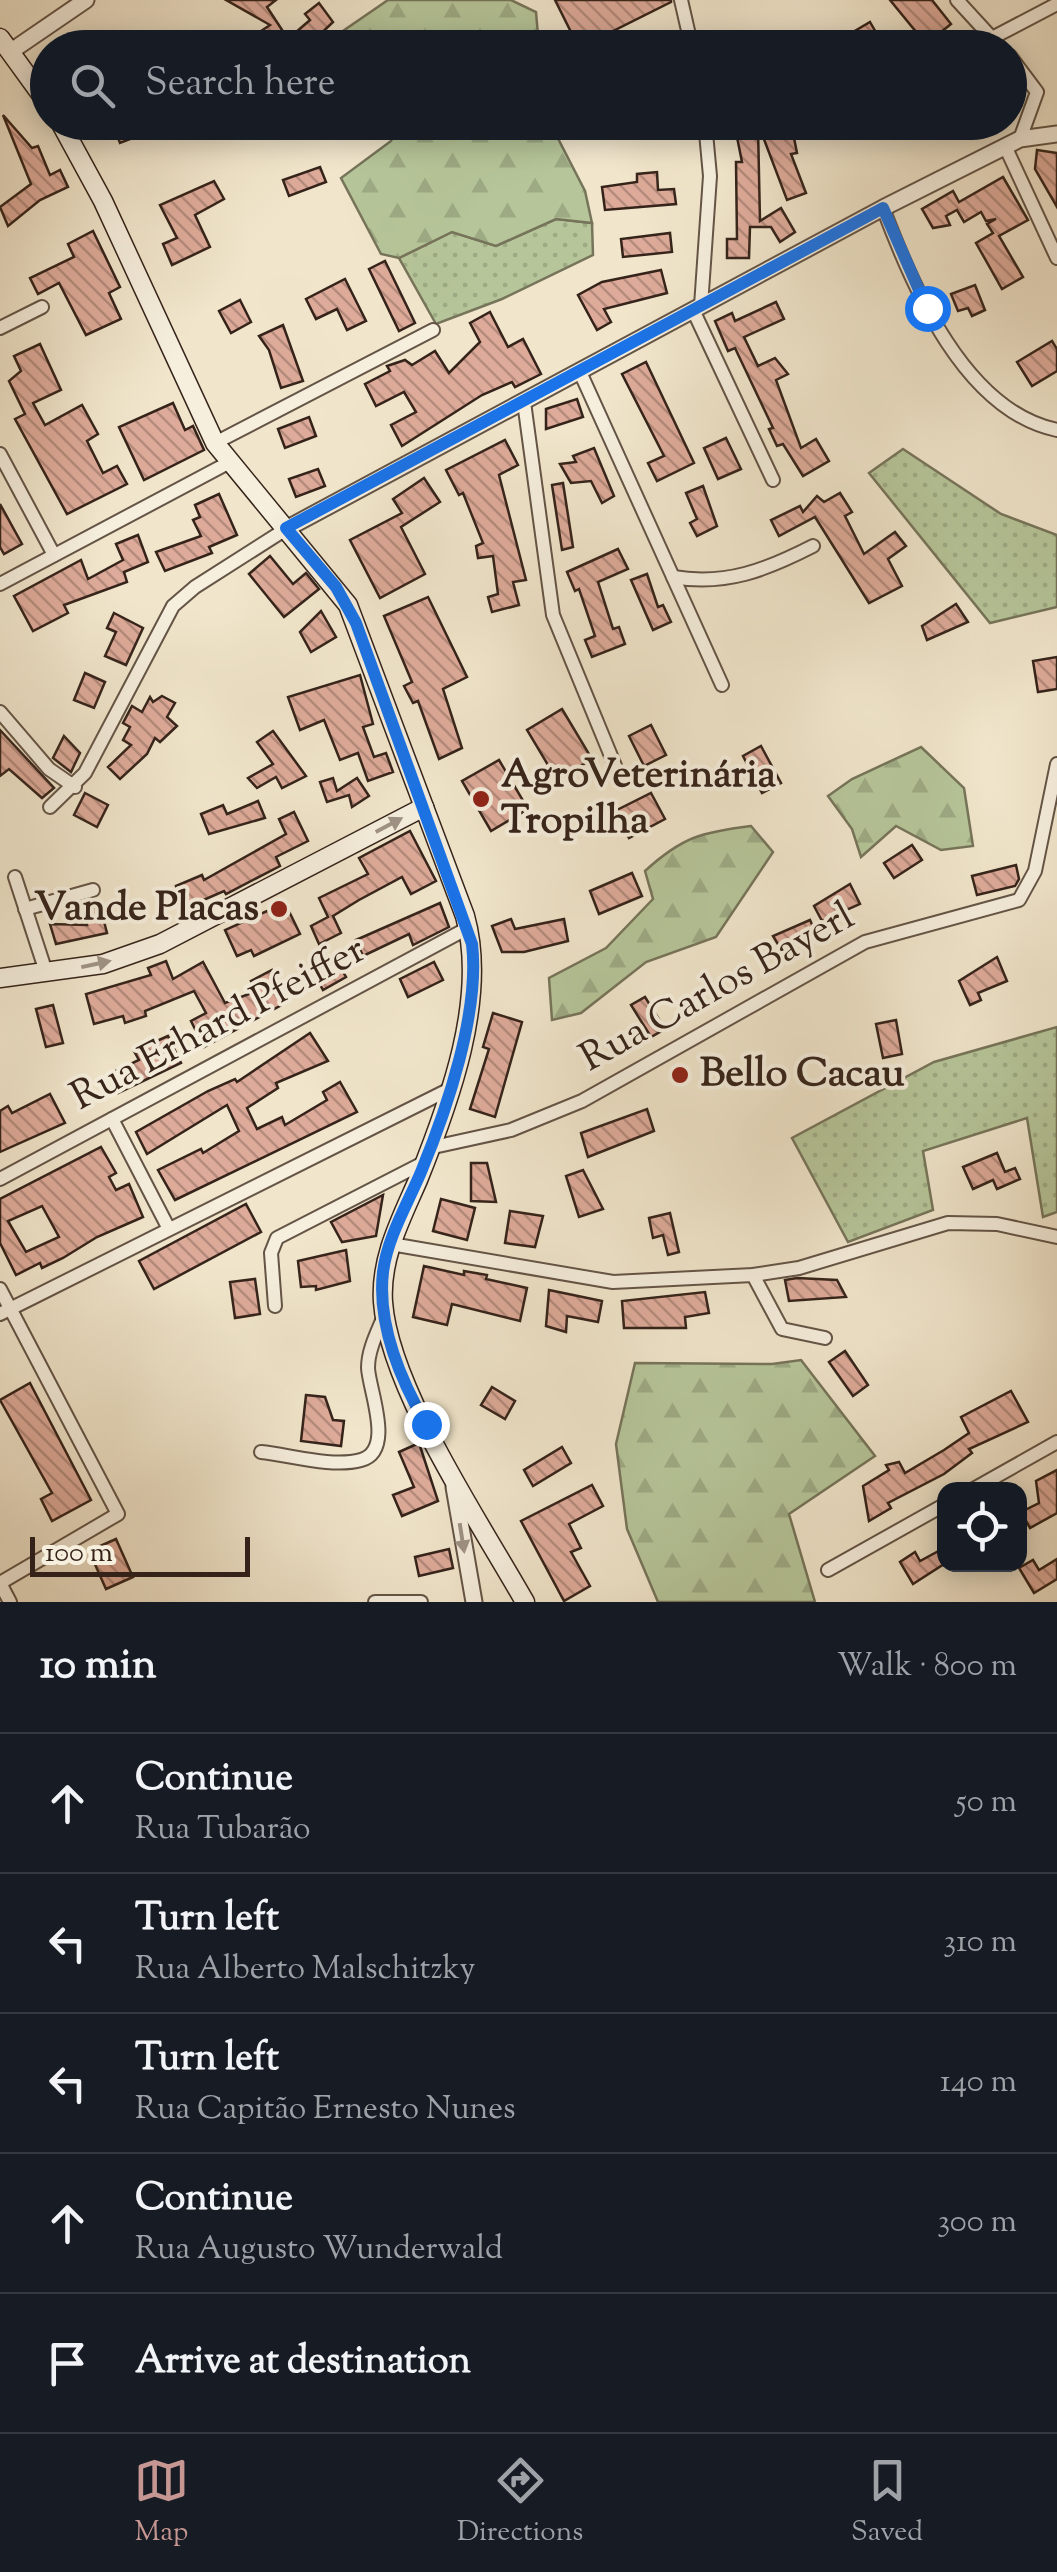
<!DOCTYPE html>
<html lang="en">
<head>
<meta charset="utf-8">
<style>
  :root { --surface:#171b24; --page:#242831; --text:#f1f3f6; --muted:#9ea1a6; --line:#363941; --accent:#c59692 }
  body { margin:0; font-family:"Sorts Mill Goudy",serif; background:var(--page); color:var(--text) }
  .controls { position:absolute; right:30px; bottom:30px; display:grid; overflow:hidden; border-radius:20px; box-shadow:0 5px 25px #0003 }
  .controls button { width:90px; height:90px; display:grid; place-items:center; padding:0; border:0; border-bottom:2px solid var(--line); background:var(--surface); color:var(--text); font:50px sans-serif }
  .scale { position:absolute; left:30px; bottom:25px; width:220px; box-sizing:border-box; padding-left:10px; border:5px solid #35231a; border-top:0; font-size:28px; line-height:35px; white-space:nowrap; color:#35231a; -webkit-text-stroke:8px #f6efde; paint-order:stroke }
  .stop { position:absolute; width:30px; height:30px; margin:-22px; border:8px solid #1a73e8; border-radius:50%; background:#fff }
  .stop.end { background:#1a73e8; border-color:#fff; box-shadow:0 2px 10px #0008 }
  .list { margin:0; padding:0; list-style:none }
  h2 { display:flex; justify-content:space-between; align-items:center; height:130px; margin:0; padding:0 40px; font-size:42px }
  h2 small { font-size:32px; font-weight:400; color:var(--muted) }
  .list li { display:grid; grid-template-columns:65px 1fr auto; gap:30px; align-items:center; box-sizing:border-box; height:140px; padding:0 40px; border-top:2px solid var(--line) }
  .list b { display:block; font-size:38px; white-space:nowrap }
  .list p { margin:0; font-size:32px; white-space:nowrap; color:var(--muted) }
  .list em { font-size:32px; font-style:normal; color:var(--muted) }
  .icon { flex:none; width:55px; height:55px; fill:none; stroke:currentColor; stroke-width:2; stroke-linecap:round; stroke-linejoin:round }
  .map { position:relative; flex:none; width:1057px; height:1602px; overflow:hidden }
  .search { position:absolute; background:var(--surface); box-shadow:0 5px 25px #0003; left:30px; right:30px; top:30px; height:110px; display:flex; align-items:center; gap:25px; box-sizing:border-box; padding:0 35px; border-radius:55px; color:var(--muted); font-size:38px }
  .sheet { height:830px; background:var(--surface) }
  nav { display:flex; justify-content:space-around; align-items:center; box-sizing:border-box; height:140px; border-top:2px solid var(--line); background:var(--surface); font-size:28px; color:var(--muted) }
  nav a { display:grid; justify-items:center; gap:5px }
  nav .on { color:var(--accent) }
  .map>svg:first-child { display:block }
  .grass { fill:url(#grass-dots); stroke:#76745a; stroke-width:2.5 }
  .forest { fill:url(#forest-firs); stroke:#76745a; stroke-width:2.5 }
  .building { fill:url(#building-back-hatch); stroke:#35231a; stroke-width:2.5; fill-rule:evenodd }
  .lines { fill:none; stroke-linecap:round; stroke-linejoin:round }
  .minor-casing { stroke:#645446; stroke-width:16 }
  .tertiary-casing { stroke:#645446; stroke-width:19 }
  .secondary-casing { stroke:#35231a; stroke-width:21 }
  .minor { stroke:#f6efde; stroke-width:12 }
  .tertiary { stroke:#f6efde; stroke-width:15 }
  .secondary { stroke:#f6efde; stroke-width:18 }
  .oneway { fill:#9f9386 }
  .route { stroke:#1a73e8; stroke-width:12 }
  .poi-dot { fill:#8f2418; stroke:#f6efde; stroke-width:4 }
  .labels { text-anchor:middle; dominant-baseline:central; stroke-width:8; stroke-linejoin:round; paint-order:stroke }
  .poi-label { font-size:40px; font-weight:bold; fill:#35231a; stroke:#f6efde; text-anchor:start }
  .street-label { font-size:40px; fill:#35231a; stroke:#f6efde }
</style>
</head>
<body>
<div class="map">
<svg width="1057" height="1602" viewBox="0 0 1057 1602">
  <defs>
    <pattern id="grass-dots" width="8" height="8" patternUnits="userSpaceOnUse" patternTransform="scale(2.5)"><rect width="8" height="8" fill="#b6c69a"/><path d="M2 2h.1M6 6h.1" fill="none" stroke="#9daa84" stroke-width="1.8" stroke-linecap="round"/></pattern>
    <pattern id="forest-firs" width="22" height="20" patternUnits="userSpaceOnUse" patternTransform="scale(2.5)"><rect width="22" height="20" fill="#b6c69a"/><path d="M5 1l3.5 6h-7zM16 11l3.5 6h-7z" fill="#9daa84"/></pattern>
    <pattern id="building-back-hatch" width="6" height="6" patternUnits="userSpaceOnUse" patternTransform="scale(2.5)"><rect width="6" height="6" fill="#deab9a"/><path d="M-1 5l2 2M0 0l6 6M5-1l2 2" fill="none" stroke="#b58b7d"/></pattern>
  </defs>
  <rect width="100%" height="100%" fill="#f1e6cc"/>
  <filter id="stains"><feTurbulence type="fractalNoise" baseFrequency=".002" numOctaves="4"/><feColorMatrix values="0 0 0 0 .2 0 0 0 0 .09 0 0 0 0 .02 0 0 0 .5 -.17"/></filter>
  <radialGradient id="worn" r=".72"><stop offset=".6" stop-color="#630" stop-opacity="0"/><stop offset="1" stop-color="#630" stop-opacity=".3"/></radialGradient>
  <!-- grass -->
  <g class="grass">
    <path d="M556,219L592,223L593,255L502,299L436,324L399,258L452,232L496,246Z"/>
    <path d="M903,449L1001,514L1057,535V607L990,623L869,473Z"/>
    <path d="M1057,1027V1212L1043,1217L1027,1118L923,1151L933,1210L848,1242L792,1138L934,1062Z"/>
  </g>
  <!-- forest -->
  <g class="forest">
    <path d="M388,0H511L536,12L539,47L321,46Z"/>
    <path d="M399,123H550L585,191L592,223L556,219L496,246L452,232L399,258L381,254L341,178L391,141Z"/>
    <path d="M921,747L964,788L973,846L941,850L896,826L861,857L852,829L828,796L852,779Z"/>
    <path d="M751,826L773,852L716,937L646,962L581,1013L552,1020L549,978L606,948L653,899L645,871C682,837 702,832 751,826Z"/>
    <path d="M801,1360L875,1456L789,1514L815,1602H658L627,1529L616,1444L635,1363L772,1364Z"/>
  </g>
  <!-- building -->
  <g class="building">
    <path d="M226,0H276L267,7L288,39L310,20L305,14L319,3L333,22L306,48H250L262,39L258,33L270,25Z"/>
    <path d="M555,0H671V2L579,48Z"/>
    <path d="M890,0H932L951,24L926,44Z"/>
    <path d="M870,22L885,48H826Z"/>
    <path d="M3,115L32,148L38,146L50,175L60,170L68,187L40,200L8,226L0,207L31,184Z"/>
    <path d="M112,122H171L172,123L120,143Z"/>
    <path d="M758,127L760,221L781,208L795,232L780,242L771,227H750L749,258H727V239H737L736,162H742L736,132Z"/>
    <path d="M792,128L797,153L791,154L806,193L787,200L762,134Z"/>
    <path d="M1037,150L1057,153V207L1035,169Z"/>
    <path d="M320,167L326,182L289,196L283,180Z"/>
    <path d="M657,172L658,190L674,189L676,204L605,210L602,187L637,182V174Z"/>
    <path d="M1003,177L1028,220L999,236L1023,277L1002,289L976,243L993,233L987,224L996,219L986,221L981,212L964,222L957,210L946,216L950,225L933,228L922,209L953,191L959,202Z"/>
    <path d="M214,181L224,199L195,215L210,247L172,265L163,244L177,238L160,205Z"/>
    <path d="M93,231L120,287L109,293L121,319L86,335L59,283L38,294L30,278L74,257L68,244Z"/>
    <path d="M670,233L672,252L623,257L621,239Z"/>
    <path d="M385,261L415,323L399,331L369,269Z"/>
    <path d="M661,270L667,293L604,309L611,322L597,330L578,295L602,282Z"/>
    <path d="M345,279L366,321L347,330L337,309L316,319L306,299Z"/>
    <path d="M975,285L985,310L972,316L968,308L958,311L951,294Z"/>
    <path d="M240,300L251,322L231,333L219,311Z"/>
    <path d="M776,302L784,319L744,337L758,366L775,358L788,374L776,380L801,448L816,439L829,461L803,476L783,444L777,446L769,429L773,428L735,348L728,351L715,321L732,313L735,321Z"/>
    <path d="M490,312L508,347L523,339L541,374L515,387L512,382L482,395L402,446L391,425L416,412L404,392L376,406L365,384L390,371L387,366L405,360L412,365L435,351L449,373L480,342L470,323Z"/>
    <path d="M283,325L303,381L281,388L269,350L259,336Z"/>
    <path d="M1052,341L1057,349V371L1032,386L1017,362Z"/>
    <path d="M40,344L61,390L33,403L45,425L82,405L98,434L87,441L103,473L117,466L127,484L67,514L15,419L25,414L9,381L21,371L14,356Z"/>
    <path d="M646,362L694,463L657,481L648,463L664,456L622,374Z"/>
    <path d="M577,399L583,417L546,429V409Z"/>
    <path d="M173,403L185,430L193,426L204,450L144,480L119,427Z"/>
    <path d="M309,417L316,436L285,448L278,429Z"/>
    <path d="M726,438L741,469L718,479L704,448Z"/>
    <path d="M505,440L518,465L499,475L526,580L513,582L519,605L492,612L488,597L498,594L493,556L478,558L476,546L483,543L463,493L459,495L446,470Z"/>
    <path d="M594,448L614,496L602,503L591,481L571,483L560,464L576,462L573,456Z"/>
    <path d="M318,469L325,486L296,497L289,479Z"/>
    <path d="M424,478L440,502L401,527L425,574L380,598L350,540L402,513L393,499Z"/>
    <path d="M563,483L573,547L562,550L552,485Z"/>
    <path d="M703,486L717,526L697,536L690,523L697,519L686,493Z"/>
    <path d="M840,493L852,512L845,516L864,554L895,532L906,546L888,559L902,586L869,603L815,517L779,536L771,520L800,506L803,512L817,496L824,502Z"/>
    <path d="M219,494L237,535L209,547L212,553L165,571L156,552L201,536L193,520L200,517L195,505Z"/>
    <path d="M0,504L22,544L4,554L0,547Z"/>
    <path d="M138,535L148,562L124,572L127,582L64,605L68,613L33,631L14,596L81,560L88,579L123,560L116,544Z"/>
    <path d="M618,549L628,569L598,582L613,629L619,627L625,644L592,657L585,640L595,636L579,589L575,591L567,572Z"/>
    <path d="M270,556L293,584L306,573L319,589L284,617L249,574Z"/>
    <path d="M647,574L658,607L663,605L671,622L653,630L631,580Z"/>
    <path d="M428,597L467,677L443,689L462,748L439,759L418,701L413,703L404,686L412,682L384,616Z"/>
    <path d="M956,604L968,622L927,640L922,626Z"/>
    <path d="M321,611L336,637L311,652L300,632Z"/>
    <path d="M114,613L143,628L126,665L105,656L116,632L107,628Z"/>
    <path d="M1057,657V689L1038,692L1033,661Z"/>
    <path d="M85,673L105,682L94,708L74,700Z"/>
    <path d="M360,675L373,724L363,727L374,757L386,753L393,772L368,781L358,753L340,760L324,720L300,730L288,697Z"/>
    <path d="M162,696L175,703L167,717L177,726L160,742L155,738L147,754L120,779L108,767L131,745L123,740L130,727L123,723L132,706L142,712L150,697L153,702Z"/>
    <path d="M562,709L592,759L557,780L527,730Z"/>
    <path d="M651,725L666,755L644,766L629,736Z"/>
    <path d="M0,730L54,788L42,798L9,769L0,776Z"/>
    <path d="M273,731L306,776L282,788L276,777L257,788L248,778L273,764L257,742Z"/>
    <path d="M64,736L80,753L71,772L53,758Z"/>
    <path d="M761,746L781,783L762,793L743,756Z"/>
    <path d="M499,760L528,809L491,831L462,781Z"/>
    <path d="M333,778L337,791L357,778L369,796L352,807L349,795L327,802L320,782Z"/>
    <path d="M85,793L108,805L97,827L74,815Z"/>
    <path d="M651,793L665,819L629,838L615,811Z"/>
    <path d="M258,801L265,818L209,834L201,814L223,805L227,814Z"/>
    <path d="M294,812L308,841L276,857L280,866L226,894L224,891L185,908L176,886L202,875L204,880L286,834L279,819Z"/>
    <path d="M410,831L436,881L411,894L402,877L359,900L333,916L341,933L319,944L311,926L328,917L319,898L368,874L359,858Z"/>
    <path d="M912,845L922,860L894,878L884,863Z"/>
    <path d="M1016,865L1019,879L1015,886L977,895L972,876Z"/>
    <path d="M632,873L642,896L599,914L590,891Z"/>
    <path d="M850,884L860,904L822,921L814,906Z"/>
    <path d="M285,903L300,934L254,956L251,950L237,956L225,930Z"/>
    <path d="M440,903L449,927L413,945L409,934L363,956L356,940Z"/>
    <path d="M100,906L107,933L56,944L50,924L87,925L83,911Z"/>
    <path d="M511,919L515,929L564,919L568,941L524,952H502L492,926Z"/>
    <path d="M810,920L818,938L804,944L801,939L782,951L773,936Z"/>
    <path d="M334,955L346,977L323,990L311,968Z"/>
    <path d="M997,957L1007,981L978,993L981,1000L970,1005L959,981Z"/>
    <path d="M166,961L173,979L203,962L225,1003L257,991L251,981L272,970L289,1001L204,1047L191,1021L206,1013L194,991L145,1011L146,1016L125,1023L123,1016L94,1024L86,994L151,975L148,968Z"/>
    <path d="M434,962L443,980L408,997L400,979Z"/>
    <path d="M645,997L665,1029L651,1037L631,1005Z"/>
    <path d="M53,1005L63,1043L46,1047L36,1009Z"/>
    <path d="M493,1013L522,1022L495,1117L470,1109L489,1049L483,1047Z"/>
    <path d="M896,1020L902,1054L883,1058L876,1024Z"/>
    <path d="M310,1033L328,1061L276,1083L278,1088L247,1108L257,1129L282,1117L285,1125L327,1100L323,1092L340,1082L357,1112L175,1200L158,1170L201,1149L203,1153L239,1131L227,1105L147,1154L136,1132L208,1091L235,1079L237,1082Z"/>
    <path d="M168,1036L181,1063L118,1093L109,1074L139,1060L134,1051Z"/>
    <path d="M50,1094L65,1123L0,1152V1111L8,1106L12,1113Z"/>
    <path d="M647,1109L654,1131L588,1157L581,1133Z"/>
    <path d="M101,1147L116,1173L109,1177L116,1190L129,1184L143,1217L97,1237L63,1258L42,1268L40,1263L16,1275L0,1243V1199ZM42,1206L59,1237L26,1252L8,1221Z"/>
    <path d="M997,1153L1005,1172L1015,1168L1020,1179L997,1189L993,1180L973,1189L963,1167Z"/>
    <path d="M471,1163H487L496,1202L471,1201Z"/>
    <path d="M583,1170L603,1209L579,1217L566,1176Z"/>
    <path d="M383,1195L376,1236L342,1242L331,1222Z"/>
    <path d="M441,1199L475,1208L467,1240L433,1231Z"/>
    <path d="M246,1204L261,1232L154,1289L139,1261Z"/>
    <path d="M510,1211L543,1216L535,1247L505,1243Z"/>
    <path d="M670,1213L679,1252L668,1255L663,1235L653,1238L649,1218Z"/>
    <path d="M346,1250L350,1281L316,1290V1286L301,1287L298,1261Z"/>
    <path d="M424,1266L464,1275V1271L487,1275L486,1279L527,1288L520,1321L452,1304L447,1325L413,1317Z"/>
    <path d="M797,1278L837,1280L846,1297L789,1301L785,1280Z"/>
    <path d="M255,1279L260,1314L235,1318L230,1282Z"/>
    <path d="M549,1290L602,1301L598,1322L567,1316L566,1332L546,1326Z"/>
    <path d="M705,1292L709,1313L685,1317L686,1328H624L622,1301Z"/>
    <path d="M845,1351L868,1385L853,1396L829,1362Z"/>
    <path d="M30,1383L91,1500L52,1521L41,1499L52,1493L0,1400Z"/>
    <path d="M492,1387L515,1401L505,1419L481,1405Z"/>
    <path d="M1011,1391L1028,1422L969,1449L972,1453L944,1474L888,1503L891,1508L869,1521L863,1486L889,1470L886,1465L899,1462L905,1473L944,1450L969,1433L961,1417Z"/>
    <path d="M306,1395L325,1397L333,1420L344,1421L341,1446L301,1441Z"/>
    <path d="M419,1443L438,1501L402,1516L393,1495L414,1487L399,1452Z"/>
    <path d="M562,1447L571,1463L533,1486L524,1470Z"/>
    <path d="M1057,1470V1513L1030,1528L1021,1512L1039,1503L1036,1481Z"/>
    <path d="M592,1485L603,1506L569,1524L581,1548L571,1552L590,1586L564,1601L521,1521Z"/>
    <path d="M116,1539L133,1577L106,1589L89,1551Z"/>
    <path d="M944,1548V1564L913,1584L900,1562L915,1552L920,1561Z"/>
    <path d="M449,1549L453,1568L419,1576L415,1557Z"/>
    <path d="M1057,1559V1579L1034,1593L1019,1568L1033,1560L1039,1570Z"/>
  </g>
  <g class="lines">
    <!-- minor casing -->
    <g class="minor-casing">
      <g id="minor">
        <path d="M681,0L692,48"/>
        <path d="M957,0L1001,48"/>
        <path d="M992,38L1057,4"/>
        <path d="M1010,56L1037,92L1020,139"/>
        <path d="M1005,146L1057,258"/>
        <path d="M883,208C913,288 965,411 1057,430"/>
        <path d="M701,306L710,176L705,122"/>
        <path d="M693,310L773,480"/>
        <path d="M0,328L42,307"/>
        <path d="M580,372L722,685"/>
        <path d="M524,402L553,615L618,773"/>
        <path d="M215,443L433,330"/>
        <path d="M0,454L54,555"/>
        <path d="M673,577C726,586 766,570 813,546"/>
        <path d="M0,584L228,463"/>
        <path d="M0,712L49,769L75,787"/>
        <path d="M50,807L85,773L173,606L195,587L286,529"/>
        <path d="M15,877L46,972"/>
        <path d="M25,909L93,890"/>
        <path d="M112,1119L169,1229"/>
        <path d="M429,1148L511,1130L582,1101L865,942L1019,900L1035,871L1057,764"/>
        <path d="M0,1179L468,928"/>
        <path d="M391,1244L613,1282L753,1275L799,1268L948,1223L997,1224L1057,1237"/>
        <path d="M753,1275L782,1329L825,1338"/>
        <path d="M0,1289L118,1514L0,1583L10,1602"/>
        <path d="M275,1306L271,1253L277,1238L425,1162"/>
        <path d="M0,1314L448,1090"/>
        <path d="M261,1452C290,1455 332,1468 361,1460C395,1451 369,1390 368,1368C368,1350 377,1333 384,1316"/>
        <path d="M972,1490L1057,1442"/>
        <path d="M828,1570L944,1505"/>
        <path d="M375,1602H421"/>
      </g>
    </g>
    <!-- tertiary casing -->
    <g class="tertiary-casing">
      <g id="tertiary">
        <path d="M10,52L86,0"/>
        <path d="M286,529L883,208L1020,139L1057,134"/>
        <path d="M454,1487L474,1602"/>
      </g>
    </g>
    <!-- secondary casing -->
    <g class="secondary-casing">
      <g id="secondary">
        <path d="M0,38L48,104"/>
        <path d="M60,122L103,201L215,443L348,605L465,916C488,998 449,1103 418,1180C401,1219 380,1258 383,1302C389,1388 481,1524 525,1602"/>
        <path d="M0,978L103,964L160,944L424,807"/>
      </g>
    </g>
    <!-- minor -->
    <use href="#minor" class="minor"/>
    <!-- tertiary -->
    <use href="#tertiary" class="tertiary"/>
    <!-- secondary -->
    <use href="#secondary" class="secondary"/>
  </g>
  <!-- one-way arrows -->
  <defs><path id="oneway-solid" d="M-6-.8H1V-3.2L6.5 0L1 3.2V.8H-6Z" transform="scale(2.5)"/></defs>
  <g class="oneway">
    <use href="#oneway-solid" transform="translate(389 825) rotate(-28)"/>
    <use href="#oneway-solid" transform="translate(96 964) rotate(-12)"/>
    <use href="#oneway-solid" transform="translate(462 1538) rotate(81)"/>
  </g>
  <g class="lines">
    <!-- route -->
    <path class="route" d="M426,1424C400,1379 377,1325 383,1272C387,1238 408,1203 421,1172C447,1109 480,1012 472,944L356,623L336,587L286,528L883,208L927,308"/>
  </g>
  <!-- markers -->
  <g class="poi-dot">
    <circle cx="481" cy="799" r="10"/>
    <circle cx="279" cy="909" r="10"/>
    <circle cx="680" cy="1075" r="10"/>
  </g>
  <g class="labels">
    <!-- poi labels -->
    <g class="poi-label">
      <text x="501" y="776">AgroVeterinária<tspan x="501" dy="46">Tropilha</tspan></text>
      <text x="259" y="909" text-anchor="end">Vande Placas</text>
      <text x="700" y="1075">Bello Cacau</text>
    </g>
    <!-- street labels -->
    <g class="street-label">
      <text transform="translate(718 989) rotate(-29)">Rua Carlos Bayerl</text>
      <text transform="translate(219 1025) rotate(-28)">Rua Erhard Pfeiffer</text>
    </g>
  </g>
  <rect width="100%" height="100%" filter="url(#stains)"/>
  <rect width="100%" height="100%" fill="url(#worn)"/>
</svg>
<div class="controls">
<button><svg class="icon" aria-label="locate" viewBox="0 0 24 24"><circle cx="12" cy="12" r="6"/><path d="M12 2v4M12 18v4M2 12h4M18 12h4"/></svg></button>
</div>
<div class="scale">100 m</div>
<div class="stop" style="left:927px;top:308px"></div>
<div class="stop end" style="left:426px;top:1424px"></div>
<div class="search"><svg class="icon" aria-label="search" viewBox="0 0 24 24"><circle cx="10" cy="10" r="6"/><path d="M15 15l6 6"/></svg>Search here</div>
</div>
<section class="sheet">
<h2>10 min<small>Walk · 800 m</small></h2>
<ul class="list">
<li><svg class="icon" aria-label="ahead" viewBox="0 0 24 24"><path d="M12 20V5M6 11l6-6 6 6"/></svg><div><b>Continue</b><p>Rua Tubarão</p></div><em>50 m</em></li>
<li><svg class="icon" aria-label="left" viewBox="0 0 24 24"><path d="M17 20v-9H6M10 6l-5 5 5 5"/></svg><div><b>Turn left</b><p>Rua Alberto Malschitzky</p></div><em>310 m</em></li>
<li><svg class="icon" aria-label="left" viewBox="0 0 24 24"><path d="M17 20v-9H6M10 6l-5 5 5 5"/></svg><div><b>Turn left</b><p>Rua Capitão Ernesto Nunes</p></div><em>140 m</em></li>
<li><svg class="icon" aria-label="ahead" viewBox="0 0 24 24"><path d="M12 20V5M6 11l6-6 6 6"/></svg><div><b>Continue</b><p>Rua Augusto Wunderwald</p></div><em>300 m</em></li>
<li><svg class="icon" aria-label="arrive" viewBox="0 0 24 24"><path d="M6 21V4h12l-3 4 3 4H6"/></svg><div><b>Arrive at destination</b></div></li>
</ul>
</section>
<nav>
<a class="on"><svg class="icon" aria-label="map" viewBox="0 0 24 24"><path d="M3 6l6-2 6 2 6-2v14l-6 2-6-2-6 2zM9 4v14M15 6v14"/></svg>Map</a>
<a><svg class="icon" aria-label="directions" viewBox="0 0 24 24"><path d="M12 3l9 9-9 9-9-9zM9 14v-3h6M13 9l2 2-2 2"/></svg>Directions</a>
<a><svg class="icon" aria-label="saved" viewBox="0 0 24 24"><path d="M7 4h10v16l-5-4-5 4z"/></svg>Saved</a>
</nav>
</body>
</html>
